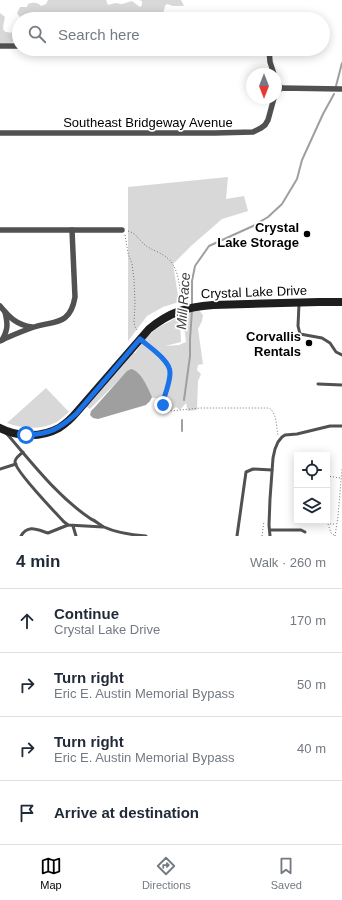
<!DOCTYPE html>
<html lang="en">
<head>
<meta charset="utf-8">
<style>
  :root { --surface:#fff; --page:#f2f2f3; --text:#1f2937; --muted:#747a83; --line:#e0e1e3; --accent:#000 }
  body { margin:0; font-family:Helvetica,sans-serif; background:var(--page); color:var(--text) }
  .controls { position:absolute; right:12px; bottom:12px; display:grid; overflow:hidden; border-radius:0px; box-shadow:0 2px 10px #0003 }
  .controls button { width:36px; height:36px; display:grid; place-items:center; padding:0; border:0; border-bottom:1px solid var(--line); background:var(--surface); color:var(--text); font:20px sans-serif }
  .compass { position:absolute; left:246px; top:68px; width:36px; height:36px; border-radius:50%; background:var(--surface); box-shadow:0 2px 10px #0003; rotate:180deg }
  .stop { position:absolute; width:12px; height:12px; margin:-9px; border:3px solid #1a73e8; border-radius:50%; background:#fff }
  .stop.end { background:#1a73e8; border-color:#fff; box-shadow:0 1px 4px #0008 }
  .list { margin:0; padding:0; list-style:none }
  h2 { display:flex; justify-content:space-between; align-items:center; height:52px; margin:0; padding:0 16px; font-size:17px }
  h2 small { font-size:13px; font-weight:400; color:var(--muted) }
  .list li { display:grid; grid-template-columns:26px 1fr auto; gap:12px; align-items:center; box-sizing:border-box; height:64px; padding:0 16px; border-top:1px solid var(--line) }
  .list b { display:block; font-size:15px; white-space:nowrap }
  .list p { margin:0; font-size:13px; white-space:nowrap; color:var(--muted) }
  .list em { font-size:13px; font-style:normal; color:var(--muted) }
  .icon { flex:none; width:22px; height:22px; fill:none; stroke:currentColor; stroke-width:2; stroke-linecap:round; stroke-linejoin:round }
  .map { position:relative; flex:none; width:342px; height:536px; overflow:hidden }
  .search { position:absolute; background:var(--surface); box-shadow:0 2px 10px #0003; left:12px; right:12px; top:12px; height:44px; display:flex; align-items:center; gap:10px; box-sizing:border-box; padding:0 14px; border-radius:22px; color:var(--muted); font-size:15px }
  .sheet { height:308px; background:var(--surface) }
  nav { display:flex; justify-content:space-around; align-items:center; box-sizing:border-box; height:56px; border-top:1px solid var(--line); background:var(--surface); font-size:11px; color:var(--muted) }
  nav a { display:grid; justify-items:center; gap:2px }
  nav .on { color:var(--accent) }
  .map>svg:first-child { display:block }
  .green { fill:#d8d8d8; fill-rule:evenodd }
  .water { fill:#9f9f9f }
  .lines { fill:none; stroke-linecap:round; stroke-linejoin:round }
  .stream { stroke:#9f9f9f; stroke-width:2 }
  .path { stroke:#737373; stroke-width:1; stroke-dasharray:1 2; stroke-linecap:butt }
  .lane { stroke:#515151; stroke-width:3 }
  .street { stroke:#515151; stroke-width:5.5 }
  .secondary { stroke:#1e1e1e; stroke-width:8 }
  .route { stroke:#1a73e8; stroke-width:5 }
  .poi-dot { fill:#000; stroke:#fff; stroke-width:1.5 }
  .labels { text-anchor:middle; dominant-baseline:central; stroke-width:3.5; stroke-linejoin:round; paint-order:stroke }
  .street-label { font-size:13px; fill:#000; stroke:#fff }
  .poi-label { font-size:13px; font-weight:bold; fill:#000; stroke:#fff; text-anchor:end }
  .water-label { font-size:14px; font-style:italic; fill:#404040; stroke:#fff }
</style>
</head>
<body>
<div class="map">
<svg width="342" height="536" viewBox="0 0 342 536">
  <rect width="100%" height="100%" fill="#fff"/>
  <!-- green -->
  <g class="green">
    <path d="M48,0H106L108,5L115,3L122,4L132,1L140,7L142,5V1L139,0H181L184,6H173L167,4L165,6C163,16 162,16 153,19L141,14L131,18L122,19H23L19,16L17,13L20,7H27L28,4C33,2 38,2 41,6L46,4Z"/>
    <path d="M0,13L5,17C0,38 6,29 19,35V40L18,42L7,43H0Z"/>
    <path d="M58,49H81L78,53L75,55Z"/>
    <path d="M228,177L226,199L244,196L248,211L222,219L191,246L173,264L179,302L163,307L147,316L128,341V187Z"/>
    <path d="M198,309L203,315L202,321L198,329L203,364L198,365L197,370L201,374L198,381L197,410L188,411L186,403L180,410L176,407L168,413L164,412L156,407L164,400L149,397L128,371L90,409L85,406L114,366L124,365L122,358L126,353H135C141,344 147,336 156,329C165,323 174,321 182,312ZM180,321C185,325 185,335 186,342L179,345L165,346L181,342Z"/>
    <path d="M46,388L69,412C65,415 61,419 57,422C41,430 23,429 7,423Z"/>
  </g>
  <!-- water -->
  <path class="water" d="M131,369C141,371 148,388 152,397L150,401L146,405L98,419L93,418L90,415L91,411L95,407L127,371Z"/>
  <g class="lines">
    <!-- stream -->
    <g class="stream">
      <path d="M336,86L342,63"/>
      <path d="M192,306V281L195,266L209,246L253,226L268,217L282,204L297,179L302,160L323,114L334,94"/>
      <path d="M184,400L190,356V339L192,310"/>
      <path d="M182,431V420"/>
    </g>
    <!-- path -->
    <g class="path">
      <path d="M128,231C136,233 139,240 145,245C151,250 160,252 166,257C179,266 180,288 181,303"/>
      <path d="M125,235L128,253L132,264L134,279L135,304L134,322L135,327L137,330"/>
      <path d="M146,345C153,350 162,356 167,363C174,373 166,391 163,403C164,407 166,410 171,411L200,408H269C277,413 276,426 278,435"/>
      <path d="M327,476L340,478"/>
      <path d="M334,535L331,533L328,524H336"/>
      <path d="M262,536L264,521"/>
      <path d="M335,536L338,516L342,469"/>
    </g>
    <!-- lane -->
    <g class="lane">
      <path d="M299,304L298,326L300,334L322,338L330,343L336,352L342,355"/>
      <path d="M318,384L342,385"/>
      <path d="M7,434C33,464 58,497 91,519C96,521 100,525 104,527C117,533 133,535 146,536"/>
      <path d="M23,452C20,455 15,458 15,462C15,471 55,512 63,521L68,525L103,527"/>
      <path d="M0,469L16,464"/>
      <path d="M73,526L76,536"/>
      <path d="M270,530H301L305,532"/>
      <path d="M21,536C28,524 38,530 48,533L68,525"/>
      <path d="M237,536L246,472L253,469L272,470"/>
      <path d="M270,536L269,525L270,499L273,458L275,449L278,442L282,437L285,435L297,434L330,426H342"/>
    </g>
    <!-- street -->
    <g class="street">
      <path d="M0,46H19"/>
      <path d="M269,49L270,62L274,74"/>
      <path d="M276,80L281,88"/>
      <path d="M276,93L281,88L342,89"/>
      <path d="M0,133H215L253,132L261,128L265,125L268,120L274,98"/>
      <path d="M0,230H122"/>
      <path d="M0,306C10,318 17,325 32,327"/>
      <path d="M2,340C8,330 8,324 5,312"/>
      <path d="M0,341C8,337 23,331 31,328C53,320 70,327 75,297L72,230"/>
    </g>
    <!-- secondary -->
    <path class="secondary" d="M0,428C17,437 41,438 59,428C65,424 71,419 76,413L149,329C170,312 186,307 213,305L319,302H342"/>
  </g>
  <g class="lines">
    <!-- route -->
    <path class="route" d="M26,435C50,434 59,429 76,414L140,339C148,346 171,361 170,373C170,382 166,392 163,401V405"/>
  </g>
  <!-- markers -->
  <g class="poi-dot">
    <circle cx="307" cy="234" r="4"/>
    <circle cx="309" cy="343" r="4"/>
  </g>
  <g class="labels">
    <!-- street labels -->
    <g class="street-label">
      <text x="148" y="122">Southeast Bridgeway Avenue</text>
      <text transform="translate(254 292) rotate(-2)">Crystal Lake Drive</text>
    </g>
    <!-- poi labels -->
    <g class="poi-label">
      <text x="299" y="227">Crystal<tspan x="299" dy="15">Lake Storage</tspan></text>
      <text x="301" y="336">Corvallis<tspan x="301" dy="15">Rentals</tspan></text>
    </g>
    <!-- water labels -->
    <g class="water-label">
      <text transform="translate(183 301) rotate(-86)">Mill Race</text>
    </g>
  </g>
</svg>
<div class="controls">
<button><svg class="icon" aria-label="locate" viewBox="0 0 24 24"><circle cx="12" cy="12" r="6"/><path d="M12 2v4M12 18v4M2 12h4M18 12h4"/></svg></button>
<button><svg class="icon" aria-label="layers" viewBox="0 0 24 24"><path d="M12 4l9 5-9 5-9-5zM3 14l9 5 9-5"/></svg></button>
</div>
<svg class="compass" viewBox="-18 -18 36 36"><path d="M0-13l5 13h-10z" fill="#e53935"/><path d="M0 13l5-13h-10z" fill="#747a83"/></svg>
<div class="stop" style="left:26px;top:435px"></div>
<div class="stop end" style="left:163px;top:405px"></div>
<div class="search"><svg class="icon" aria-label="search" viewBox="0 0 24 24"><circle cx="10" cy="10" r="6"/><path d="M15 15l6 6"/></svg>Search here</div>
</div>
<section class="sheet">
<h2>4 min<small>Walk · 260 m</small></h2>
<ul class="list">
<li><svg class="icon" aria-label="ahead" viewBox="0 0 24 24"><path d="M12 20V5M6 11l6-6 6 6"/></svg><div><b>Continue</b><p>Crystal Lake Drive</p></div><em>170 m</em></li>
<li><svg class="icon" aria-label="right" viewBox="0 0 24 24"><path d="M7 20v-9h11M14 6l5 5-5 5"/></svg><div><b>Turn right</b><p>Eric E. Austin Memorial Bypass</p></div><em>50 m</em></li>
<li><svg class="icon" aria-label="right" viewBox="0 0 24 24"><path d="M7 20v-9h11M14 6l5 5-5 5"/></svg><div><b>Turn right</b><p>Eric E. Austin Memorial Bypass</p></div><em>40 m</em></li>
<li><svg class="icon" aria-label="arrive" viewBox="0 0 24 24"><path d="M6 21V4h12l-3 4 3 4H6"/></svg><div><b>Arrive at destination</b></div></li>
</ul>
</section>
<nav>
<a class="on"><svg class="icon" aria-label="map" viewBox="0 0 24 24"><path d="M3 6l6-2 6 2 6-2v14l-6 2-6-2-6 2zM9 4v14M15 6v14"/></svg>Map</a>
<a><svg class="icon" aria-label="directions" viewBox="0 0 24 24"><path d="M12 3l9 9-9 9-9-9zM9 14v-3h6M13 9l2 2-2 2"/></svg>Directions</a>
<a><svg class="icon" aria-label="saved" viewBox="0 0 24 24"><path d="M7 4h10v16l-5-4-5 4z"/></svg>Saved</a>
</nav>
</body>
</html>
